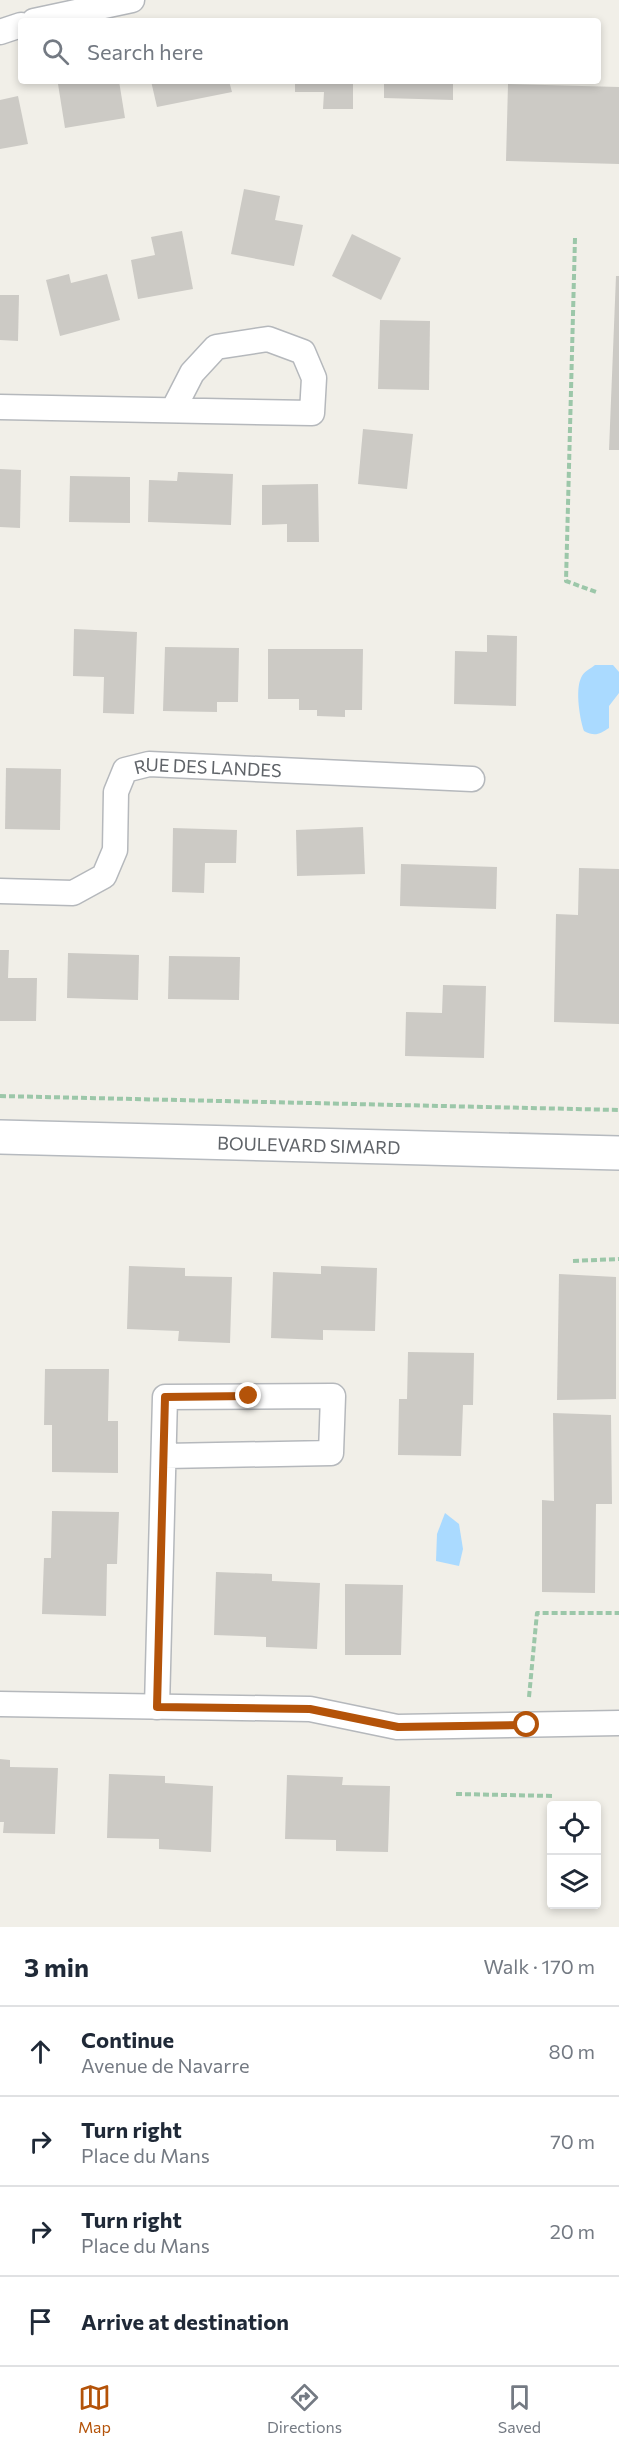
<!DOCTYPE html>
<html lang="en">
<head>
<meta charset="utf-8">
<style>
  :root { --surface:#fff; --page:#f2f2f3; --text:#1f2937; --muted:#747a83; --line:#e0e1e3; --accent:#b45309 }
  body { margin:0; font-family:Commissioner,sans-serif; background:var(--page); color:var(--text) }
  .controls { position:absolute; right:18px; bottom:18px; display:grid; overflow:hidden; border-radius:6px; box-shadow:0 3px 9px #0003 }
  .controls button { width:54px; height:54px; display:grid; place-items:center; padding:0; border:0; border-bottom:2px solid var(--line); background:var(--surface); color:var(--text); font:30px sans-serif }
  .stop { position:absolute; width:18px; height:18px; margin:-14px; border:4px solid #b45309; border-radius:50%; background:#fff }
  .stop.end { background:#b45309; border-color:#fff; box-shadow:0 2px 6px #0008 }
  .list { margin:0; padding:0; list-style:none }
  h2 { display:flex; justify-content:space-between; align-items:center; height:78px; margin:0; padding:0 24px; font-size:26px }
  h2 small { font-size:20px; font-weight:400; color:var(--muted) }
  .list li { display:grid; grid-template-columns:39px 1fr auto; gap:18px; align-items:center; box-sizing:border-box; height:90px; padding:0 24px; border-top:2px solid var(--line) }
  .list b { display:block; font-size:22px; white-space:nowrap }
  .list p { margin:0; font-size:20px; white-space:nowrap; color:var(--muted) }
  .list em { font-size:20px; font-style:normal; color:var(--muted) }
  .icon { flex:none; width:33px; height:33px; fill:none; stroke:currentColor; stroke-width:2; stroke-linecap:round; stroke-linejoin:round }
  .map { position:relative; flex:none; width:619px; height:1927px; overflow:hidden }
  .search { position:absolute; background:var(--surface); box-shadow:0 3px 9px #0003; left:18px; right:18px; top:18px; height:66px; display:flex; align-items:center; gap:15px; box-sizing:border-box; padding:0 21px; border-radius:6px; color:var(--muted); font-size:22px }
  .sheet { height:438px; background:var(--surface) }
  nav { display:flex; justify-content:space-around; align-items:center; box-sizing:border-box; height:84px; border-top:2px solid var(--line); background:var(--surface); font-size:16px; color:var(--muted) }
  nav a { display:grid; justify-items:center; gap:3px }
  nav .on { color:var(--accent) }
  .map>svg:first-child { display:block }
  .water { fill:#aadaff }
  .building { fill:#cccac5 }
  .lines { fill:none; stroke-linecap:round; stroke-linejoin:round }
  .street-casing { stroke:#b5b8bc; stroke-width:27 }
  .secondary-casing { stroke:#b6babf; stroke-width:36 }
  .path { stroke:#9cc7a9; stroke-width:4; stroke-dasharray:6 3; stroke-linecap:butt }
  .street { stroke:#fff; stroke-width:24 }
  .secondary { stroke:#fff; stroke-width:33 }
  .route { stroke:#b45309; stroke-width:8 }
  .labels { text-anchor:middle; dominant-baseline:central; stroke-width:4.5; stroke-linejoin:round; paint-order:stroke }
  .street-label { font-size:18px; fill:#5f6368; stroke:#fff }
</style>
</head>
<body>
<div class="map">
<svg width="619" height="1927" viewBox="0 0 619 1927">
  <rect width="100%" height="100%" fill="#f1efe8"/>
  <!-- water -->
  <g class="water">
    <path d="M595,665H613L619,672V693L609,706V728C600,734 595,737 584,731C580,720 575,690 581,678C583,672 590,669 595,665Z"/>
    <path d="M445,1513L459,1524L463,1549L459,1566L436,1561L437,1534Z"/>
  </g>
  <!-- building -->
  <g class="building">
    <path d="M76,81H119L125,118L65,128L58,84Z"/>
    <path d="M151,81H229L232,92L157,107Z"/>
    <path d="M295,81H353V109H323L324,92H295Z"/>
    <path d="M384,81H453V100L384,98Z"/>
    <path d="M508,84L619,87V164L506,161Z"/>
    <path d="M18,96L28,144L0,149V100Z"/>
    <path d="M244,189L280,196L275,220L303,225L294,266L231,254Z"/>
    <path d="M182,231L193,289L138,299L131,260L155,255L151,237Z"/>
    <path d="M352,234L401,258L381,300L332,276Z"/>
    <path d="M69,274L71,283L107,274L120,320L60,336L46,280Z"/>
    <path d="M616,276H619V450H609Z"/>
    <path d="M0,295H19L18,341L0,340Z"/>
    <path d="M380,320L430,321L429,390L378,389Z"/>
    <path d="M363,429L413,434L407,489L358,484Z"/>
    <path d="M0,469L21,470L20,528L0,527Z"/>
    <path d="M178,472L233,474L231,525L148,522L149,480L177,481Z"/>
    <path d="M70,476L130,477V523L69,522Z"/>
    <path d="M318,484L319,542H287V524L262,525V485Z"/>
    <path d="M74,629L137,632L134,714L103,713L104,677L73,676Z"/>
    <path d="M487,635L517,636L516,706L454,704L455,651L487,652Z"/>
    <path d="M165,647L239,648L238,702H217V712L163,711Z"/>
    <path d="M268,649H363L362,710H345V717L317,716V710H299V699H268Z"/>
    <path d="M6,768L61,769L60,830L5,829Z"/>
    <path d="M363,827L365,874L297,876L296,830Z"/>
    <path d="M173,828L237,830L236,863H205L204,893L172,892Z"/>
    <path d="M401,864L497,867L496,909L400,906Z"/>
    <path d="M579,868L619,869V1024L554,1022L556,914L578,915Z"/>
    <path d="M0,950H9L8,978H37L36,1021H0Z"/>
    <path d="M68,953L139,955L138,1000L67,998Z"/>
    <path d="M169,956L240,957L239,1000L168,999Z"/>
    <path d="M443,985L486,986L484,1058L405,1056L406,1012L442,1013Z"/>
    <path d="M129,1266L185,1268V1276L232,1277L230,1343L178,1341L179,1331L127,1329Z"/>
    <path d="M321,1266L377,1268L375,1331L323,1330V1340L271,1338L273,1272L321,1274Z"/>
    <path d="M559,1274L616,1277V1399L557,1400Z"/>
    <path d="M408,1352L474,1353L473,1405H463L461,1456L398,1455L399,1399H407Z"/>
    <path d="M45,1369H109L108,1421H118V1473L52,1472V1425H44Z"/>
    <path d="M553,1413L611,1415L612,1504H596L595,1593L542,1592V1500L554,1501Z"/>
    <path d="M52,1511L119,1512L117,1564H107L106,1616L42,1614L44,1558H51Z"/>
    <path d="M216,1572L272,1574V1581L320,1583L317,1649L266,1647V1637L214,1635Z"/>
    <path d="M345,1584L403,1585L401,1655H345Z"/>
    <path d="M0,1759L10,1760V1767L58,1768L55,1834L3,1833L4,1822H0Z"/>
    <path d="M109,1774L165,1776V1783L213,1786L211,1852L159,1849V1839L107,1838Z"/>
    <path d="M287,1775L343,1777L342,1785L390,1786L388,1852L336,1851V1840L285,1839Z"/>
  </g>
  <g class="lines">
    <!-- street casing -->
    <g class="street-casing">
      <g id="street">
        <path d="M34,21L132,0"/>
        <path d="M0,32L21,25"/>
        <path d="M0,407L312,413L314,378L303,352L268,339L216,347L192,373L173,410"/>
        <path id="s1" d="M0,891L73,893L104,876L115,850L116,792L125,770L149,764L472,779"/>
        <path d="M0,1704L310,1709L397,1727L619,1723"/>
        <path d="M157,1707L165,1397L333,1396L331,1453L165,1456"/>
      </g>
    </g>
    <!-- secondary casing -->
    <g class="secondary-casing">
      <g id="secondary">
        <path id="s2" d="M0,1137L619,1153"/>
      </g>
    </g>
    <!-- path -->
    <g class="path">
      <path d="M575,238L566,581L596,592"/>
      <path d="M0,1096L619,1110"/>
      <path d="M573,1261L619,1259"/>
      <path d="M529,1697L537,1613H619"/>
      <path d="M456,1794L554,1796"/>
    </g>
    <!-- street -->
    <use href="#street" class="street"/>
    <!-- secondary -->
    <use href="#secondary" class="secondary"/>
  </g>
  <g class="lines">
    <!-- route -->
    <path class="route" d="M249,1396L165,1397L157,1707L310,1709L398,1727L527,1725"/>
  </g>
  <g class="labels">
    <!-- street labels -->
    <g class="street-label">
      <text stroke="none"><textPath href="#s1" startOffset="302">RUE DES LANDES</textPath></text>
      <text stroke="none"><textPath href="#s2" startOffset="309">BOULEVARD SIMARD</textPath></text>
    </g>
  </g>
</svg>
<div class="controls">
<button><svg class="icon" aria-label="locate" viewBox="0 0 24 24"><circle cx="12" cy="12" r="6"/><path d="M12 2v4M12 18v4M2 12h4M18 12h4"/></svg></button>
<button><svg class="icon" aria-label="layers" viewBox="0 0 24 24"><path d="M12 4l9 5-9 5-9-5zM3 14l9 5 9-5"/></svg></button>
</div>
<div class="stop" style="left:527px;top:1725px"></div>
<div class="stop end" style="left:249px;top:1396px"></div>
<div class="search"><svg class="icon" aria-label="search" viewBox="0 0 24 24"><circle cx="10" cy="10" r="6"/><path d="M15 15l6 6"/></svg>Search here</div>
</div>
<section class="sheet">
<h2>3 min<small>Walk · 170 m</small></h2>
<ul class="list">
<li><svg class="icon" aria-label="ahead" viewBox="0 0 24 24"><path d="M12 20V5M6 11l6-6 6 6"/></svg><div><b>Continue</b><p>Avenue de Navarre</p></div><em>80 m</em></li>
<li><svg class="icon" aria-label="right" viewBox="0 0 24 24"><path d="M7 20v-9h11M14 6l5 5-5 5"/></svg><div><b>Turn right</b><p>Place du Mans</p></div><em>70 m</em></li>
<li><svg class="icon" aria-label="right" viewBox="0 0 24 24"><path d="M7 20v-9h11M14 6l5 5-5 5"/></svg><div><b>Turn right</b><p>Place du Mans</p></div><em>20 m</em></li>
<li><svg class="icon" aria-label="arrive" viewBox="0 0 24 24"><path d="M6 21V4h12l-3 4 3 4H6"/></svg><div><b>Arrive at destination</b></div></li>
</ul>
</section>
<nav>
<a class="on"><svg class="icon" aria-label="map" viewBox="0 0 24 24"><path d="M3 6l6-2 6 2 6-2v14l-6 2-6-2-6 2zM9 4v14M15 6v14"/></svg>Map</a>
<a><svg class="icon" aria-label="directions" viewBox="0 0 24 24"><path d="M12 3l9 9-9 9-9-9zM9 14v-3h6M13 9l2 2-2 2"/></svg>Directions</a>
<a><svg class="icon" aria-label="saved" viewBox="0 0 24 24"><path d="M7 4h10v16l-5-4-5 4z"/></svg>Saved</a>
</nav>
</body>
</html>
